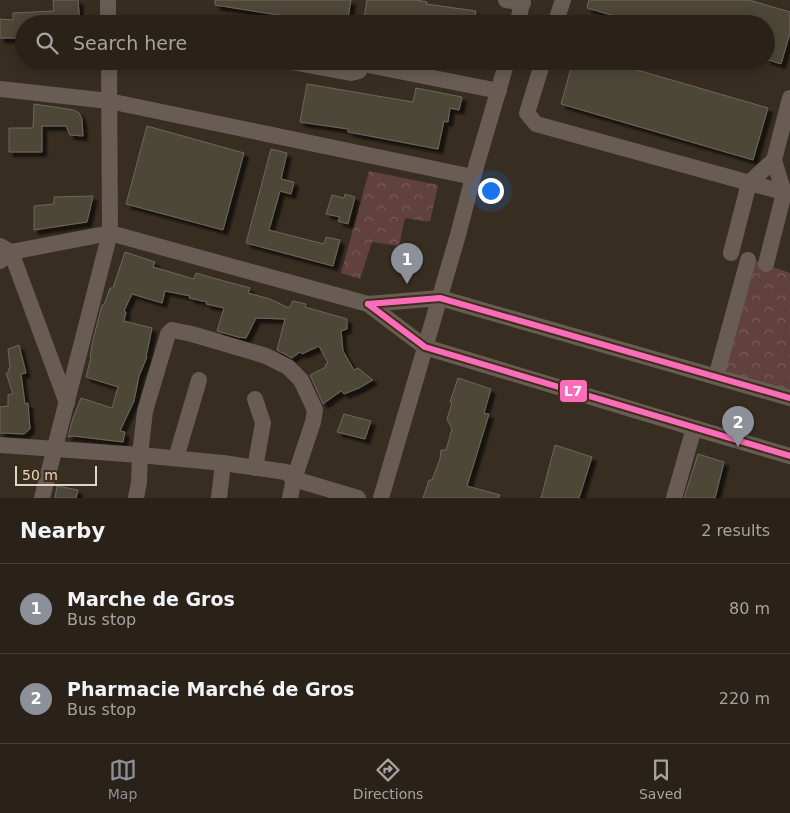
<!DOCTYPE html>
<html lang="en">
<head>
<meta charset="utf-8">
<style>
  :root { --surface:#2a2219; --page:#362f26; --text:#f1f3f6; --muted:#a5a4a2; --line:#463f38; --accent:#8c9099 }
  body { margin:0; font-family:"DejaVu Sans",sans-serif; background:var(--page); color:var(--text) }
  .scale { position:absolute; left:15px; bottom:12px; width:82px; box-sizing:border-box; padding-left:5px; border:2px solid #e1d5c8; border-top:0; font-size:14px; line-height:18px; white-space:nowrap; color:#e1d5c8; -webkit-text-stroke:4px #412e18; paint-order:stroke }
  .you { position:absolute; left:490px; top:190px; width:18px; height:18px; margin:-12px; border:4px solid #fff; border-radius:50%; background:#1a73e8; box-shadow:0 0 0 8px #1a73e833 }
  .badge { display:grid; place-items:center; width:32px; height:32px; border-radius:50%; background:var(--accent); color:#fff; font-size:16px; font-weight:700 }
  .pin { position:absolute; translate:-50% -41px; filter:drop-shadow(0 1px 2px #0008) }
  .pin::after { content:''; position:absolute; top:26px; width:18px; height:15px; background:inherit; clip-path:polygon(0 0,100% 0,50% 100%) }
  .list { margin:0; padding:0; list-style:none }
  h2 { display:flex; justify-content:space-between; align-items:center; height:65px; margin:0; padding:0 20px; font-size:21px }
  h2 small { font-size:16px; font-weight:400; color:var(--muted) }
  .list li { display:grid; grid-template-columns:32px 1fr auto; gap:15px; align-items:center; box-sizing:border-box; height:90px; padding:0 20px; border-top:1px solid var(--line) }
  .list b { display:block; font-size:19px; white-space:nowrap }
  .list p { margin:0; font-size:16px; white-space:nowrap; color:var(--muted) }
  .list em { font-size:16px; font-style:normal; color:var(--muted) }
  .icon { flex:none; width:28px; height:28px; fill:none; stroke:currentColor; stroke-width:2; stroke-linecap:round; stroke-linejoin:round }
  .map { position:relative; flex:none; width:790px; height:498px; overflow:hidden }
  .search { position:absolute; background:var(--surface); box-shadow:0 2px 12px #0003; left:15px; right:15px; top:15px; height:55px; display:flex; align-items:center; gap:12px; box-sizing:border-box; padding:0 18px; border-radius:28px; color:var(--muted); font-size:19px }
  .sheet { height:245px; background:var(--surface) }
  nav { display:flex; justify-content:space-around; align-items:center; box-sizing:border-box; height:70px; border-top:1px solid var(--line); background:var(--surface); font-size:14px; color:var(--muted) }
  nav a { display:grid; justify-items:center; gap:2px }
  nav .on { color:var(--accent) }
  .map>svg:first-child { display:block }
  .park { fill:url(#park-crowns) }
  .building { fill:#4e4638; stroke:#6e675c; filter:url(#shadow) }
  .lines { fill:none; stroke-linecap:round; stroke-linejoin:round }
  .minor { stroke:#685c55; stroke-width:16 }
  .bus-1-casing { stroke:#412e18; stroke-width:10 }
  .bus-1 { stroke:#fb6dba; stroke-width:6 }
  .line-badge { stroke:#412e18; stroke-width:2 }
  .badge-label { font-size:14px; text-anchor:middle; font-weight:bold; fill:#fff }
</style>
</head>
<body>
<div class="map">
<svg width="790" height="498" viewBox="0 0 790 498">
  <defs>
    <pattern id="park-crowns" width="20" height="18" patternUnits="userSpaceOnUse" patternTransform="scale(1.25)"><rect width="20" height="18" fill="#60413e"/><path d="M2 6a3 3 0 1 1 6 0M12 15a3 3 0 1 1 6 0" fill="none" stroke="#765c58"/></pattern>
    <filter id="shadow"><feDropShadow dx="4.5" dy="4.5" stdDeviation="1" flood-color="#0009"/></filter>
  </defs>
  <rect width="100%" height="100%" fill="#382d21"/>
  <!-- park -->
  <g class="park">
    <path d="M369,171L438,185L430,222L405,218L399,246L372,242L360,279L341,273Z"/>
    <path d="M753,260L790,273V392L719,377Z"/>
  </g>
  <!-- building -->
  <g class="building">
    <path d="M53,0H78L80,24H24V38H0V19L13,20V13L54,11Z"/>
    <path d="M215,0H351L347,24H316V21L215,5Z"/>
    <path d="M367,0H416L427,2L426,4L476,11L474,24H363Z"/>
    <path d="M589,0H749L790,12V33L781,64L766,59V24H642L587,8Z"/>
    <path d="M573,61H606L768,108L753,160L561,104Z"/>
    <path d="M307,84L413,102L416,88L462,97L459,110L450,108L448,122L444,121L438,149L348,132V129L300,122Z"/>
    <path d="M34,104L74,110L79,113L82,119L83,136L70,135L66,126H42V152H9V128H33Z"/>
    <path d="M147,126L244,153L223,230L126,204Z"/>
    <path d="M271,149L287,153L281,179L294,182L291,194L280,191L269,230L324,244L326,237L340,240L333,266L246,243Z"/>
    <path d="M345,194L355,197L348,224L338,221L340,217L326,214L332,195L344,198Z"/>
    <path d="M93,196L87,222L34,230V206L54,204V197Z"/>
    <path d="M125,252L155,262L153,267L194,279L196,273L213,278L250,288L248,293L270,299L289,308L293,301L306,304L305,307L347,319V329L341,331L343,351L354,370L358,368L373,380L359,388L344,394L341,391L323,404L310,375L326,367L325,365L328,363L319,346L302,354L300,352L292,358L277,350L285,319L256,318L246,338L238,337L217,331L224,308L206,304L207,302L189,298L190,296L165,291L162,303L132,294L124,311L126,312L124,321L152,328L146,357H147L139,376L134,401L120,431L125,432L123,442L73,436L68,437L73,418L81,398L112,408L118,387L86,377L91,357H90L93,340L102,305H104L110,288H113Z"/>
    <path d="M19,345L26,373L21,374L25,404L28,403L30,429L24,434L0,433V407L8,406V395L13,394L6,373L10,372L8,369L10,368L8,349Z"/>
    <path d="M458,378L491,389L484,413L489,414L467,486L500,495L499,498H423L429,480H432L440,459L441,450H446L452,429L447,419L452,403L450,402Z"/>
    <path d="M344,414L371,421L365,439L337,432Z"/>
    <path d="M555,445L592,457L579,498H541Z"/>
    <path d="M698,454L724,462L715,498H684Z"/>
    <path d="M57,486L78,490L76,498H55Z"/>
  </g>
  <g class="lines">
    <!-- minor -->
    <g class="minor">
      <path d="M108,0V24"/>
      <path d="M506,0L523,3"/>
      <path d="M517,24L523,0"/>
      <path d="M555,24L563,0"/>
      <path d="M286,61L351,73L359,71L364,61"/>
      <path d="M543,61L527,113L536,124L790,194"/>
      <path d="M363,64L499,91"/>
      <path d="M0,89L109,101L473,177"/>
      <path d="M0,246L11,252L67,403"/>
      <path d="M731,253L749,183L774,160"/>
      <path d="M0,261L11,252L110,233L368,304L440,298L790,398"/>
      <path d="M766,264L784,193L774,160L790,98"/>
      <path d="M368,304L425,347L694,428L790,456"/>
      <path d="M716,377L748,260"/>
      <path d="M255,399L263,423L255,468"/>
      <path d="M0,445L140,455L223,463L286,472L294,479L358,498"/>
      <path d="M176,458L199,380"/>
      <path d="M42,498L110,233L109,61"/>
      <path d="M136,498L139,482L140,455L145,411L168,334L172,330L192,334L266,356L288,367L301,380L315,410L313,422L294,479L290,498"/>
      <path d="M219,498L223,463"/>
      <path d="M381,498L458,235L473,177L507,61"/>
      <path d="M674,498L694,428"/>
    </g>
    <!-- bus-1 casing -->
    <g class="bus-1-casing">
      <g id="bus-1">
        <path d="M368,304L425,347L790,456"/>
        <path d="M368,304L440,298L790,398"/>
      </g>
    </g>
    <!-- bus-1 -->
    <use href="#bus-1" class="bus-1"/>
  </g>
  <rect class="line-badge" x="559" y="379" width="29" height="24" rx="5" fill="#fb6dba"/>
  <g class="badge-label">
    <text x="573" y="396">L7</text>
  </g>
</svg>
<div class="scale">50 m</div>
<div class="you"></div>
<div class="pin badge" style="left:407px;top:284px">1</div>
<div class="pin badge" style="left:738px;top:447px">2</div>
<div class="search"><svg class="icon" aria-label="search" viewBox="0 0 24 24"><circle cx="10" cy="10" r="6"/><path d="M15 15l6 6"/></svg>Search here</div>
</div>
<section class="sheet">
<h2>Nearby<small>2 results</small></h2>
<ul class="list">
<li><span class="badge">1</span><div><b>Marche de Gros</b><p>Bus stop</p></div><em>80 m</em></li>
<li><span class="badge">2</span><div><b>Pharmacie Marché de Gros</b><p>Bus stop</p></div><em>220 m</em></li>
</ul>
</section>
<nav>
<a class="on"><svg class="icon" aria-label="map" viewBox="0 0 24 24"><path d="M3 6l6-2 6 2 6-2v14l-6 2-6-2-6 2zM9 4v14M15 6v14"/></svg>Map</a>
<a><svg class="icon" aria-label="directions" viewBox="0 0 24 24"><path d="M12 3l9 9-9 9-9-9zM9 14v-3h6M13 9l2 2-2 2"/></svg>Directions</a>
<a><svg class="icon" aria-label="saved" viewBox="0 0 24 24"><path d="M7 4h10v16l-5-4-5 4z"/></svg>Saved</a>
</nav>
</body>
</html>
